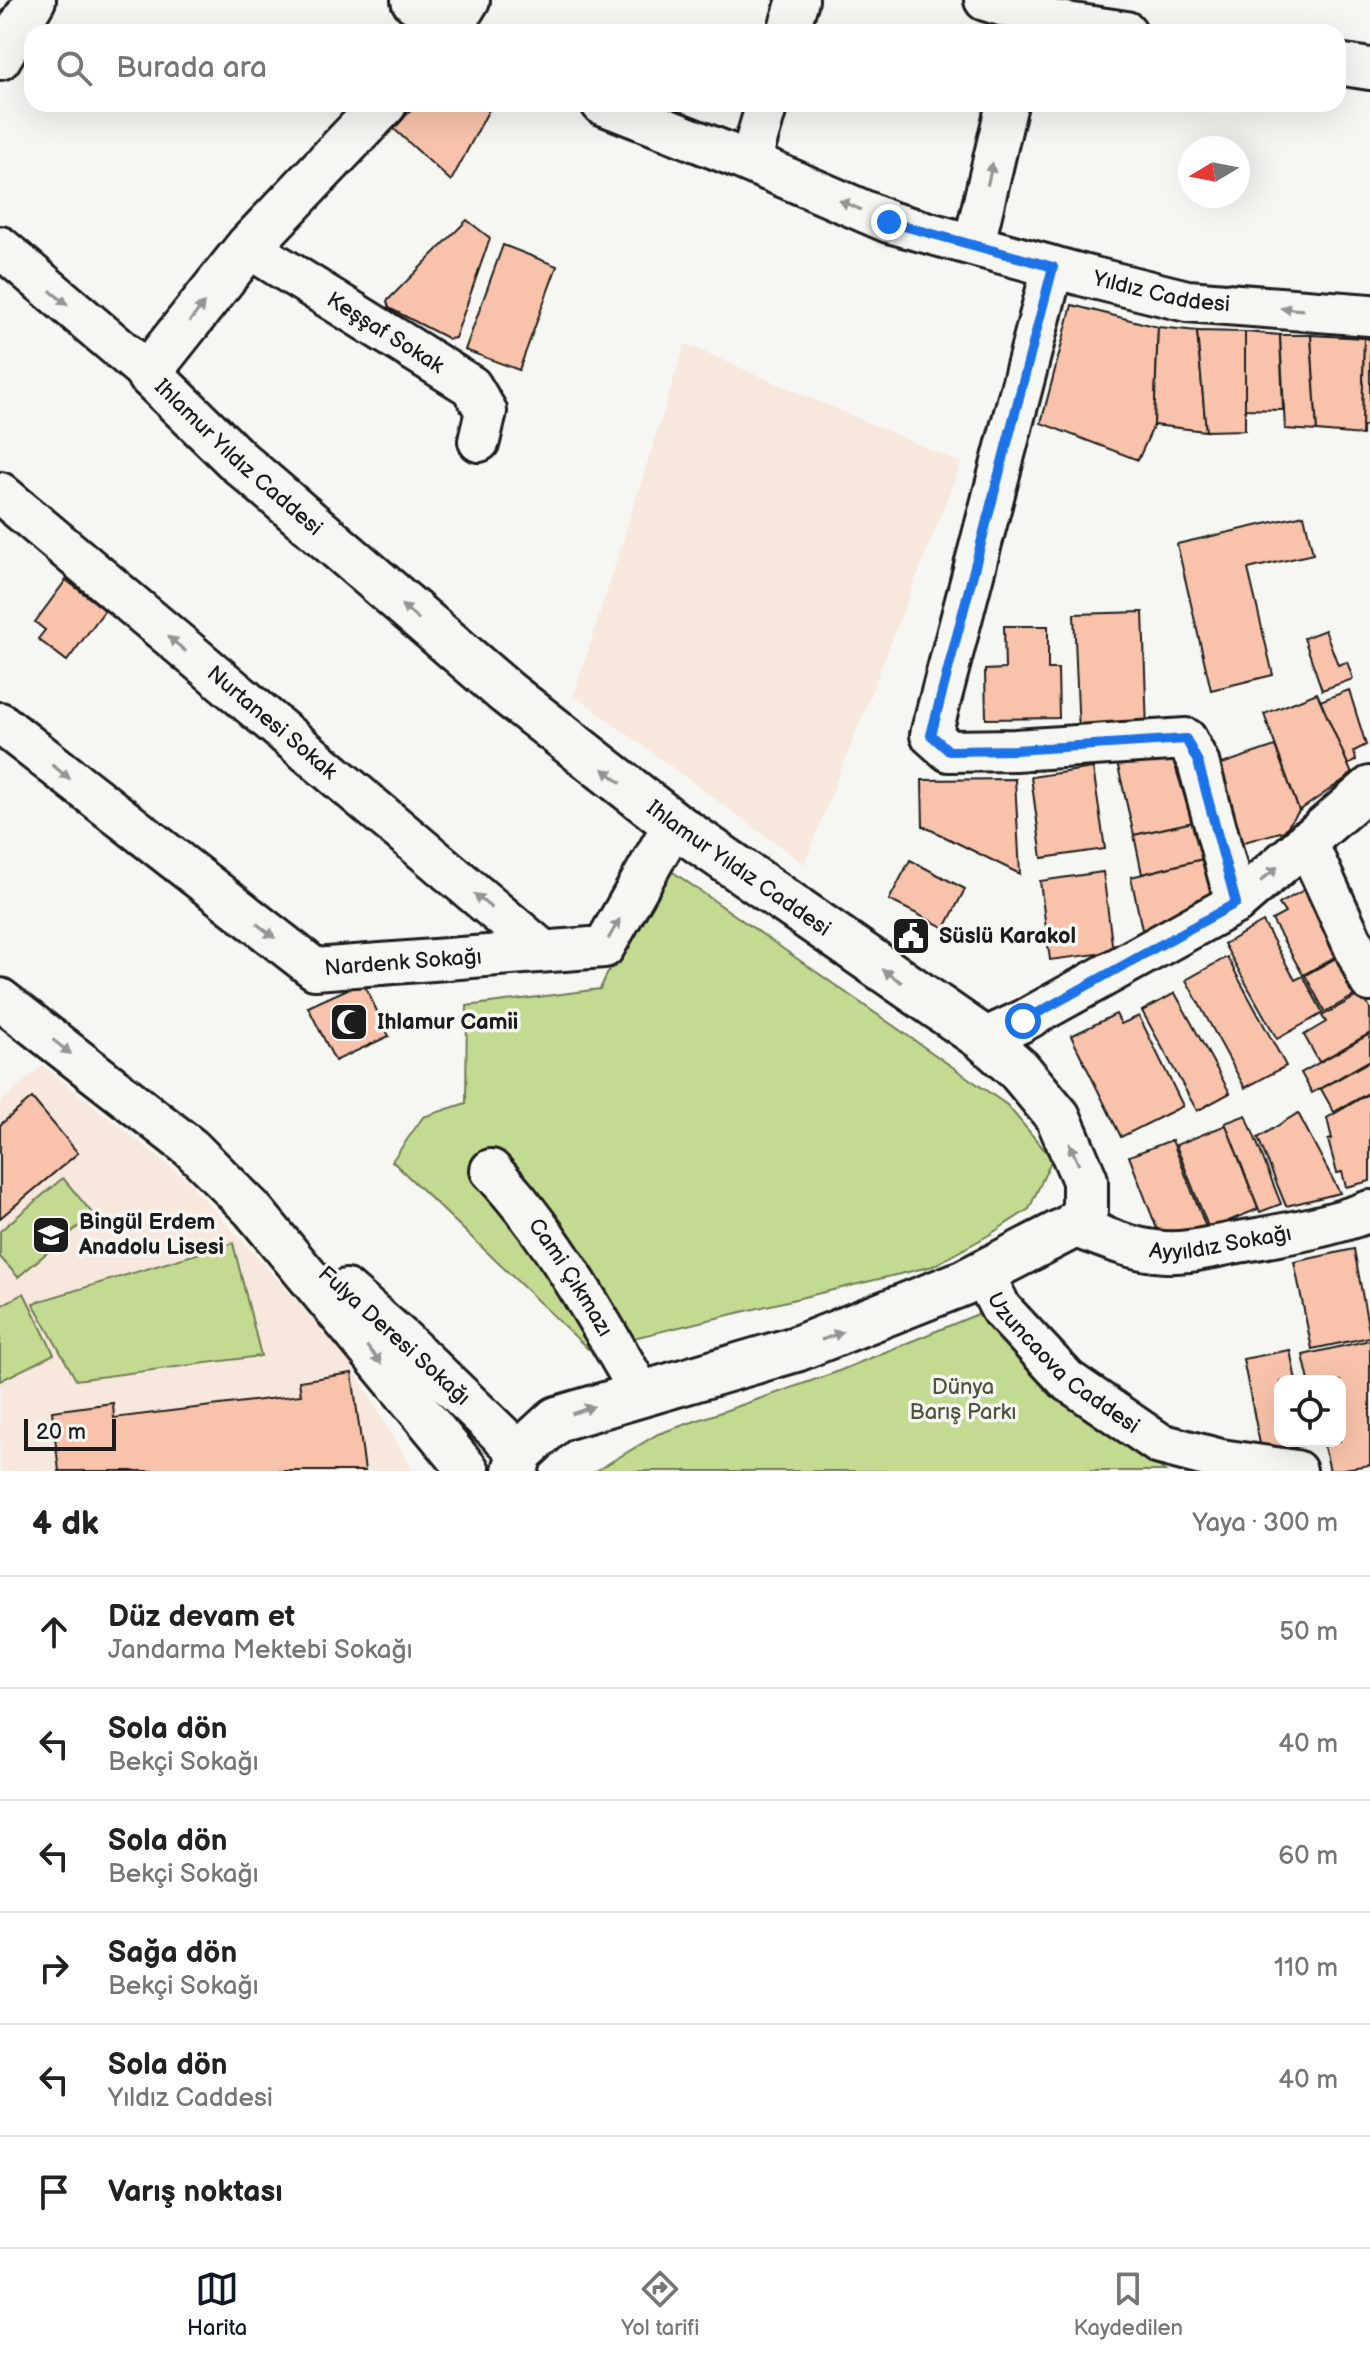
<!DOCTYPE html>
<html lang="tr">
<head>
<meta charset="utf-8">
<style>
  :root { --surface:#fff; --page:#f6f6f6; --text:#222; --muted:#767676; --line:#e0e0e0; --accent:#111827 }
  body { margin:0; font-family:"Balsamiq Sans",sans-serif; background:var(--page); color:var(--text) }
  .controls { position:absolute; right:24px; bottom:24px; display:grid; overflow:hidden; border-radius:16px; box-shadow:0 8px 32px #0002 }
  .controls button { width:72px; height:72px; display:grid; place-items:center; padding:0; border:0; border-bottom:2px solid var(--line); background:var(--surface); color:var(--text); font:40px sans-serif }
  .compass { position:absolute; left:1178px; top:136px; width:72px; height:72px; border-radius:50%; background:var(--surface); box-shadow:0 8px 32px #0002; rotate:260deg }
  .scale { position:absolute; left:24px; bottom:20px; width:92px; box-sizing:border-box; padding-left:8px; border:4px solid #1c1c1c; border-top:0; font-size:22px; line-height:28px; white-space:nowrap; color:#1c1c1c; -webkit-text-stroke:6px #f6f6f2; paint-order:stroke }
  .stop { position:absolute; width:24px; height:24px; margin:-18px; border:6px solid #1a73e8; border-radius:50%; background:#fff }
  .stop.end { background:#1a73e8; border-color:#fff; box-shadow:0 2px 8px #0008 }
  .list { margin:0; padding:0; list-style:none }
  h2 { display:flex; justify-content:space-between; align-items:center; height:104px; margin:0; padding:0 32px; font-size:34px }
  h2 small { font-size:26px; font-weight:400; color:var(--muted) }
  .list li { display:grid; grid-template-columns:52px 1fr auto; gap:24px; align-items:center; box-sizing:border-box; height:112px; padding:0 32px; border-top:2px solid var(--line) }
  .list b { display:block; font-size:30px; white-space:nowrap }
  .list p { margin:0; font-size:26px; white-space:nowrap; color:var(--muted) }
  .list em { font-size:26px; font-style:normal; color:var(--muted) }
  .icon { flex:none; width:44px; height:44px; fill:none; stroke:currentColor; stroke-width:2; stroke-linecap:round; stroke-linejoin:round }
  .map { position:relative; flex:none; width:1370px; height:1471px; overflow:hidden }
  .search { position:absolute; background:var(--surface); box-shadow:0 8px 32px #0002; left:24px; right:24px; top:24px; height:88px; display:flex; align-items:center; gap:20px; box-sizing:border-box; padding:0 28px; border-radius:24px; color:var(--muted); font-size:30px }
  .sheet { height:776px; background:var(--surface) }
  nav { display:flex; justify-content:space-around; align-items:center; box-sizing:border-box; height:112px; border-top:2px solid var(--line); background:var(--surface); font-size:22px; color:var(--muted) }
  nav a { display:grid; justify-items:center; gap:4px }
  nav .on { color:var(--accent) }
  .map>svg:first-child { display:block }
  .built { fill:#f7e7dc }
  .green { fill:#c2db91; stroke:#6f7c56; stroke-width:2 }
  .building { fill:#f8c3aa; stroke:#1c1c1c; stroke-width:2 }
  .lines { fill:none; stroke-linecap:round; stroke-linejoin:round }
  .minor-casing { stroke:#1c1c1c; stroke-width:46 }
  .major-casing { stroke:#1c1c1c; stroke-width:50 }
  .minor { stroke:#f6f6f2; stroke-width:40 }
  .major { stroke:#f6f6f2; stroke-width:44 }
  .oneway { fill:#949492 }
  .route { stroke:#1a73e8; stroke-width:10 }
  .labels { text-anchor:middle; dominant-baseline:central; stroke-width:7; stroke-linejoin:round; paint-order:stroke }
  .street-label { font-size:22px; fill:#1c1c1c; stroke:#f6f6f2 }
  .poi-label { font-size:22px; font-weight:bold; fill:#1c1c1c; stroke:#f6f6f2; text-anchor:start }
  .park-label { font-size:22px; fill:#4e553f; stroke:#f6f6f2 }
</style>
</head>
<body>
<div class="map">
<svg width="1370" height="1471" viewBox="0 0 1370 1471">
  <rect width="100%" height="100%" fill="#f6f6f2"/>
  <filter id="ink" filterUnits="userSpaceOnUse"><feTurbulence type="fractalNoise" baseFrequency=".0125" numOctaves="2"/><feDisplacementMap in="SourceGraphic" scale="16" xChannelSelector="R" yChannelSelector="G"/><feConvolveMatrix kernelMatrix="1 2 1 2 8 2 1 2 1" color-interpolation-filters="sRGB"/></filter>
  <g filter="url(#ink)">
    <!-- built -->
    <g class="built">
      <path d="M685,344L961,463L804,864L574,695Z"/>
      <path d="M43,1066L186,1179L345,1355L413,1471H0V1102Z"/>
    </g>
    <!-- green -->
    <g class="green">
      <path d="M670,870L1007,1105L1052,1159L1029,1209L989,1235L933,1266L588,1349L392,1161L423,1117L466,1103L467,1006L600,989L632,922Z"/>
      <path d="M63,1178L93,1214L18,1277L0,1257V1231Z"/>
      <path d="M233,1243L261,1356L76,1380L33,1303Z"/>
      <path d="M24,1293L54,1354L0,1381V1306Z"/>
      <path d="M978,1314L1064,1394L1165,1471H596L658,1434L834,1373Z"/>
    </g>
    <!-- building -->
    <g class="building">
      <path d="M416,104H492L451,181L394,129Z"/>
      <path d="M467,220L490,238L455,338L449,339L389,308L387,301Z"/>
      <path d="M503,245L557,266L519,370L465,350Z"/>
      <path d="M1072,305L1158,327L1154,425L1138,460L1041,423Z"/>
      <path d="M1158,327L1197,331L1206,431L1154,425Z"/>
      <path d="M1197,331L1245,332V430L1206,431Z"/>
      <path d="M1245,332L1280,335L1283,410L1245,409Z"/>
      <path d="M1280,335H1311L1317,431L1285,429Z"/>
      <path d="M1311,335L1364,338L1362,435L1317,431Z"/>
      <path d="M1364,338L1370,339V426H1362Z"/>
      <path d="M1304,515L1313,554L1248,569L1273,675L1211,690L1177,544Z"/>
      <path d="M66,580L105,610L67,661L38,639L45,630L35,622Z"/>
      <path d="M1143,612L1147,731L1079,734L1074,614Z"/>
      <path d="M1004,626H1048V669H1058L1059,718L986,719L985,670L1005,669Z"/>
      <path d="M1325,630L1338,665L1347,662L1353,679L1322,690L1304,638Z"/>
      <path d="M1349,690L1366,745L1354,751L1356,760L1348,765L1320,701Z"/>
      <path d="M1317,693L1352,774L1299,811L1264,714Z"/>
      <path d="M1275,746L1299,811L1284,831L1237,844L1210,768Z"/>
      <path d="M1171,753L1187,804L1198,803L1203,820L1134,835L1117,762Z"/>
      <path d="M1093,768L1105,849L1042,858L1031,777Z"/>
      <path d="M1015,779L1020,874L923,826L922,780Z"/>
      <path d="M1203,820L1215,856L1142,874L1134,835Z"/>
      <path d="M1215,856L1224,896L1144,939L1131,877Z"/>
      <path d="M910,860L965,889L945,928L889,900Z"/>
      <path d="M1103,872L1113,952L1050,960L1040,881Z"/>
      <path d="M1309,887L1345,951L1303,975L1272,920L1285,913L1279,904Z"/>
      <path d="M1263,922L1295,980L1303,976L1323,1013L1277,1039L1224,944Z"/>
      <path d="M1345,953L1366,989L1325,1012L1305,975Z"/>
      <path d="M1227,957L1286,1066L1245,1088L1186,980Z"/>
      <path d="M363,982L389,1036L335,1061L308,1007Z"/>
      <path d="M1175,993L1230,1093L1197,1111L1142,1011Z"/>
      <path d="M1361,994L1370,1008V1033L1319,1062L1304,1035L1326,1022L1322,1016Z"/>
      <path d="M1116,1014L1121,1024L1139,1016L1183,1106L1121,1137L1071,1036Z"/>
      <path d="M1370,1034V1060L1312,1093L1301,1073Z"/>
      <path d="M1370,1061V1092L1334,1112L1321,1089Z"/>
      <path d="M1370,1093V1181L1346,1187L1342,1172L1337,1173L1328,1140L1332,1139L1327,1118Z"/>
      <path d="M32,1098L78,1153L0,1218V1125Z"/>
      <path d="M1298,1113L1340,1193L1286,1206L1258,1138Z"/>
      <path d="M1246,1115L1281,1204L1260,1212L1225,1123Z"/>
      <path d="M1226,1125L1258,1209L1209,1229L1176,1145Z"/>
      <path d="M1172,1140L1207,1230L1164,1247L1129,1156Z"/>
      <path d="M1354,1249L1370,1337L1312,1349L1294,1262Z"/>
      <path d="M1370,1340V1465L1330,1471L1323,1441H1340V1381H1309L1303,1355Z"/>
      <path d="M1290,1350L1296,1381H1280V1441H1308L1309,1444L1262,1454L1243,1359Z"/>
      <path d="M352,1373L365,1471H59L52,1411L113,1403L114,1418L301,1395L299,1381Z"/>
    </g>
    <g class="lines">
      <!-- minor casing -->
      <g class="minor-casing">
        <g id="minor">
          <path d="M985,0L1053,21L1126,32"/>
          <path d="M459,32L452,28L469,0"/>
          <path d="M788,32L798,0"/>
          <path d="M0,59L35,0"/>
          <path d="M1338,64L1370,69"/>
          <path id="s1" d="M602,104L740,158L889,222L1082,275L1187,301L1370,315"/>
          <path d="M750,162L767,104"/>
          <path d="M974,244L1007,104"/>
          <path d="M0,247L148,373"/>
          <path id="s2" d="M248,247L471,386L486,411L479,441"/>
          <path d="M1053,267L931,735L949,751L1015,750L1186,739L1198,762L1236,903"/>
          <path id="s3" d="M0,493L543,951"/>
          <path id="s4" d="M0,723L315,969L604,947L674,824"/>
          <path d="M1306,841L1370,981"/>
          <path d="M0,999L191,1148L252,1209L469,1471"/>
          <path d="M984,1039L1023,1021L1236,903L1370,787"/>
          <path id="s5" d="M491,1170C553,1236 596,1316 641,1393"/>
          <path id="s6" d="M1073,1226C1099,1235 1127,1248 1155,1251C1181,1255 1207,1248 1233,1243C1279,1235 1326,1228 1370,1211"/>
          <path id="s7" d="M982,1272L1001,1309L1067,1380L1160,1444L1221,1460L1296,1471"/>
          <path d="M346,1290L402,1339L520,1453"/>
        </g>
      </g>
      <!-- major casing -->
      <g class="major-casing">
        <g id="major">
          <path d="M414,0L452,28L448,32"/>
          <path id="s8" d="M384,104L248,247L148,373L238,461L507,693L674,824L984,1039L1019,1070L1058,1117L1085,1180V1211L1073,1226L963,1283L796,1349L557,1419L520,1453L515,1471"/>
        </g>
      </g>
      <!-- minor -->
      <use href="#minor" class="minor"/>
      <!-- major -->
      <use href="#major" class="major"/>
    </g>
    <!-- one-way arrows -->
    <defs><path id="oneway-solid" d="M-6-.8H1V-3.2L6.5 0L1 3.2V.8H-6Z" transform="scale(2)"/></defs>
    <g class="oneway">
      <use href="#oneway-solid" transform="translate(990 174) rotate(-77)"/>
      <use href="#oneway-solid" transform="translate(850 205) rotate(-157)"/>
      <use href="#oneway-solid" transform="translate(59 298) rotate(40)"/>
      <use href="#oneway-solid" transform="translate(1292 309) rotate(-176)"/>
      <use href="#oneway-solid" transform="translate(197 312) rotate(-52)"/>
      <use href="#oneway-solid" transform="translate(410 612) rotate(-140)"/>
      <use href="#oneway-solid" transform="translate(177 644) rotate(-140)"/>
      <use href="#oneway-solid" transform="translate(61 772) rotate(38)"/>
      <use href="#oneway-solid" transform="translate(612 776) rotate(-142)"/>
      <use href="#oneway-solid" transform="translate(1269 874) rotate(-41)"/>
      <use href="#oneway-solid" transform="translate(483 901) rotate(-140)"/>
      <use href="#oneway-solid" transform="translate(614 929) rotate(-60)"/>
      <use href="#oneway-solid" transform="translate(266 931) rotate(38)"/>
      <use href="#oneway-solid" transform="translate(892 976) rotate(-145)"/>
      <use href="#oneway-solid" transform="translate(62 1047) rotate(38)"/>
      <use href="#oneway-solid" transform="translate(1074 1154) rotate(-113)"/>
      <use href="#oneway-solid" transform="translate(832 1336) rotate(-21)"/>
      <use href="#oneway-solid" transform="translate(374 1355) rotate(51)"/>
      <use href="#oneway-solid" transform="translate(583 1410) rotate(-19)"/>
    </g>
  </g>
  <g class="lines" filter="url(#ink)">
    <!-- route -->
    <path class="route" d="M889,222L1053,267L931,735L949,751L1015,750L1186,739L1198,762L1236,903L1023,1021"/>
  </g>
  <!-- icons -->
  <defs>
    <g id="civic-square" transform="scale(2)"><rect x="-9" y="-9" width="18" height="18" rx="4" fill="#1c1c1c" stroke="#f6f6f2"/><path d="M-.6-6.5H3V-4.5H.6V-3L4-1V1h2V6H-6V1h2V-1L-.6-3ZM-1.2 2.5V6h2.4V2.5Z" fill="#fff"/></g>
    <g id="mosque-square" transform="scale(2)"><rect x="-9" y="-9" width="18" height="18" rx="4" fill="#1c1c1c" stroke="#f6f6f2"/><path d="M3.5-4.9A6 6 0 1 0 3.5 4.9A5 5 0 1 1 3.5-4.9Z" fill="#fff"/></g>
    <g id="school-square" transform="scale(2)"><rect x="-9" y="-9" width="18" height="18" rx="4" fill="#1c1c1c" stroke="#f6f6f2"/><path d="M0-5L7-2L0 1L-7-2ZM-4 1L0 2.5L4 1V4Q0 6-4 4Z" fill="#fff"/></g>
  </defs>
  <g fill-rule="evenodd">
    <use href="#civic-square" x="911" y="936"/>
    <use href="#mosque-square" x="349" y="1022"/>
    <use href="#school-square" x="51" y="1235"/>
  </g>
  <g class="labels">
    <!-- street labels -->
    <g class="street-label">
      <text stroke="none"><textPath href="#s1" startOffset="592">Yıldız Caddesi</textPath></text>
      <text stroke="none"><textPath href="#s2" startOffset="162">Keşşaf Sokak</textPath></text>
      <text stroke="none"><textPath href="#s8" startOffset="482">Ihlamur Yıldız Caddesi</textPath></text>
      <text stroke="none"><textPath href="#s3" startOffset="356">Nurtanesi Sokak</textPath></text>
      <text stroke="none"><textPath href="#s8" startOffset="1130">Ihlamur Yıldız Caddesi</textPath></text>
      <text stroke="none"><textPath href="#s4" startOffset="488">Nardenk Sokağı</textPath></text>
      <text stroke="none"><textPath href="#s6" startOffset="152">Ayyıldız Sokağı</textPath></text>
      <text stroke="none"><textPath href="#s5" startOffset="134">Cami Çıkmazı</textPath></text>
      <text transform="translate(394 1336) rotate(42)">Fulya Deresi Sokağı</text>
      <text stroke="none"><textPath href="#s7" startOffset="124">Uzuncaova Caddesi</textPath></text>
    </g>
    <!-- poi labels -->
    <g class="poi-label">
      <text x="939" y="936">Süslü Karakol</text>
      <text x="377" y="1022">Ihlamur Camii</text>
      <text x="79" y="1222">Bingül Erdem<tspan x="79" dy="25">Anadolu Lisesi</tspan></text>
    </g>
    <!-- park labels -->
    <g class="park-label">
      <text x="963" y="1387">Dünya<tspan x="963" dy="25">Barış Parkı</tspan></text>
    </g>
  </g>
</svg>
<div class="controls">
<button><svg class="icon" aria-label="locate" viewBox="0 0 24 24"><circle cx="12" cy="12" r="6"/><path d="M12 2v4M12 18v4M2 12h4M18 12h4"/></svg></button>
</div>
<svg class="compass" viewBox="-18 -18 36 36"><path d="M0-13l5 13h-10z" fill="#e53935"/><path d="M0 13l5-13h-10z" fill="#767676"/></svg>
<div class="scale">20 m</div>
<div class="stop" style="left:1023px;top:1021px"></div>
<div class="stop end" style="left:889px;top:222px"></div>
<div class="search"><svg class="icon" aria-label="search" viewBox="0 0 24 24"><circle cx="10" cy="10" r="6"/><path d="M15 15l6 6"/></svg>Burada ara</div>
</div>
<section class="sheet">
<h2>4 dk<small>Yaya · 300 m</small></h2>
<ul class="list">
<li><svg class="icon" aria-label="ahead" viewBox="0 0 24 24"><path d="M12 20V5M6 11l6-6 6 6"/></svg><div><b>Düz devam et</b><p>Jandarma Mektebi Sokağı</p></div><em>50 m</em></li>
<li><svg class="icon" aria-label="left" viewBox="0 0 24 24"><path d="M17 20v-9H6M10 6l-5 5 5 5"/></svg><div><b>Sola dön</b><p>Bekçi Sokağı</p></div><em>40 m</em></li>
<li><svg class="icon" aria-label="left" viewBox="0 0 24 24"><path d="M17 20v-9H6M10 6l-5 5 5 5"/></svg><div><b>Sola dön</b><p>Bekçi Sokağı</p></div><em>60 m</em></li>
<li><svg class="icon" aria-label="right" viewBox="0 0 24 24"><path d="M7 20v-9h11M14 6l5 5-5 5"/></svg><div><b>Sağa dön</b><p>Bekçi Sokağı</p></div><em>110 m</em></li>
<li><svg class="icon" aria-label="left" viewBox="0 0 24 24"><path d="M17 20v-9H6M10 6l-5 5 5 5"/></svg><div><b>Sola dön</b><p>Yıldız Caddesi</p></div><em>40 m</em></li>
<li><svg class="icon" aria-label="arrive" viewBox="0 0 24 24"><path d="M6 21V4h12l-3 4 3 4H6"/></svg><div><b>Varış noktası</b></div></li>
</ul>
</section>
<nav>
<a class="on"><svg class="icon" aria-label="map" viewBox="0 0 24 24"><path d="M3 6l6-2 6 2 6-2v14l-6 2-6-2-6 2zM9 4v14M15 6v14"/></svg>Harita</a>
<a><svg class="icon" aria-label="directions" viewBox="0 0 24 24"><path d="M12 3l9 9-9 9-9-9zM9 14v-3h6M13 9l2 2-2 2"/></svg>Yol tarifi</a>
<a><svg class="icon" aria-label="saved" viewBox="0 0 24 24"><path d="M7 4h10v16l-5-4-5 4z"/></svg>Kaydedilen</a>
</nav>
</body>
</html>
